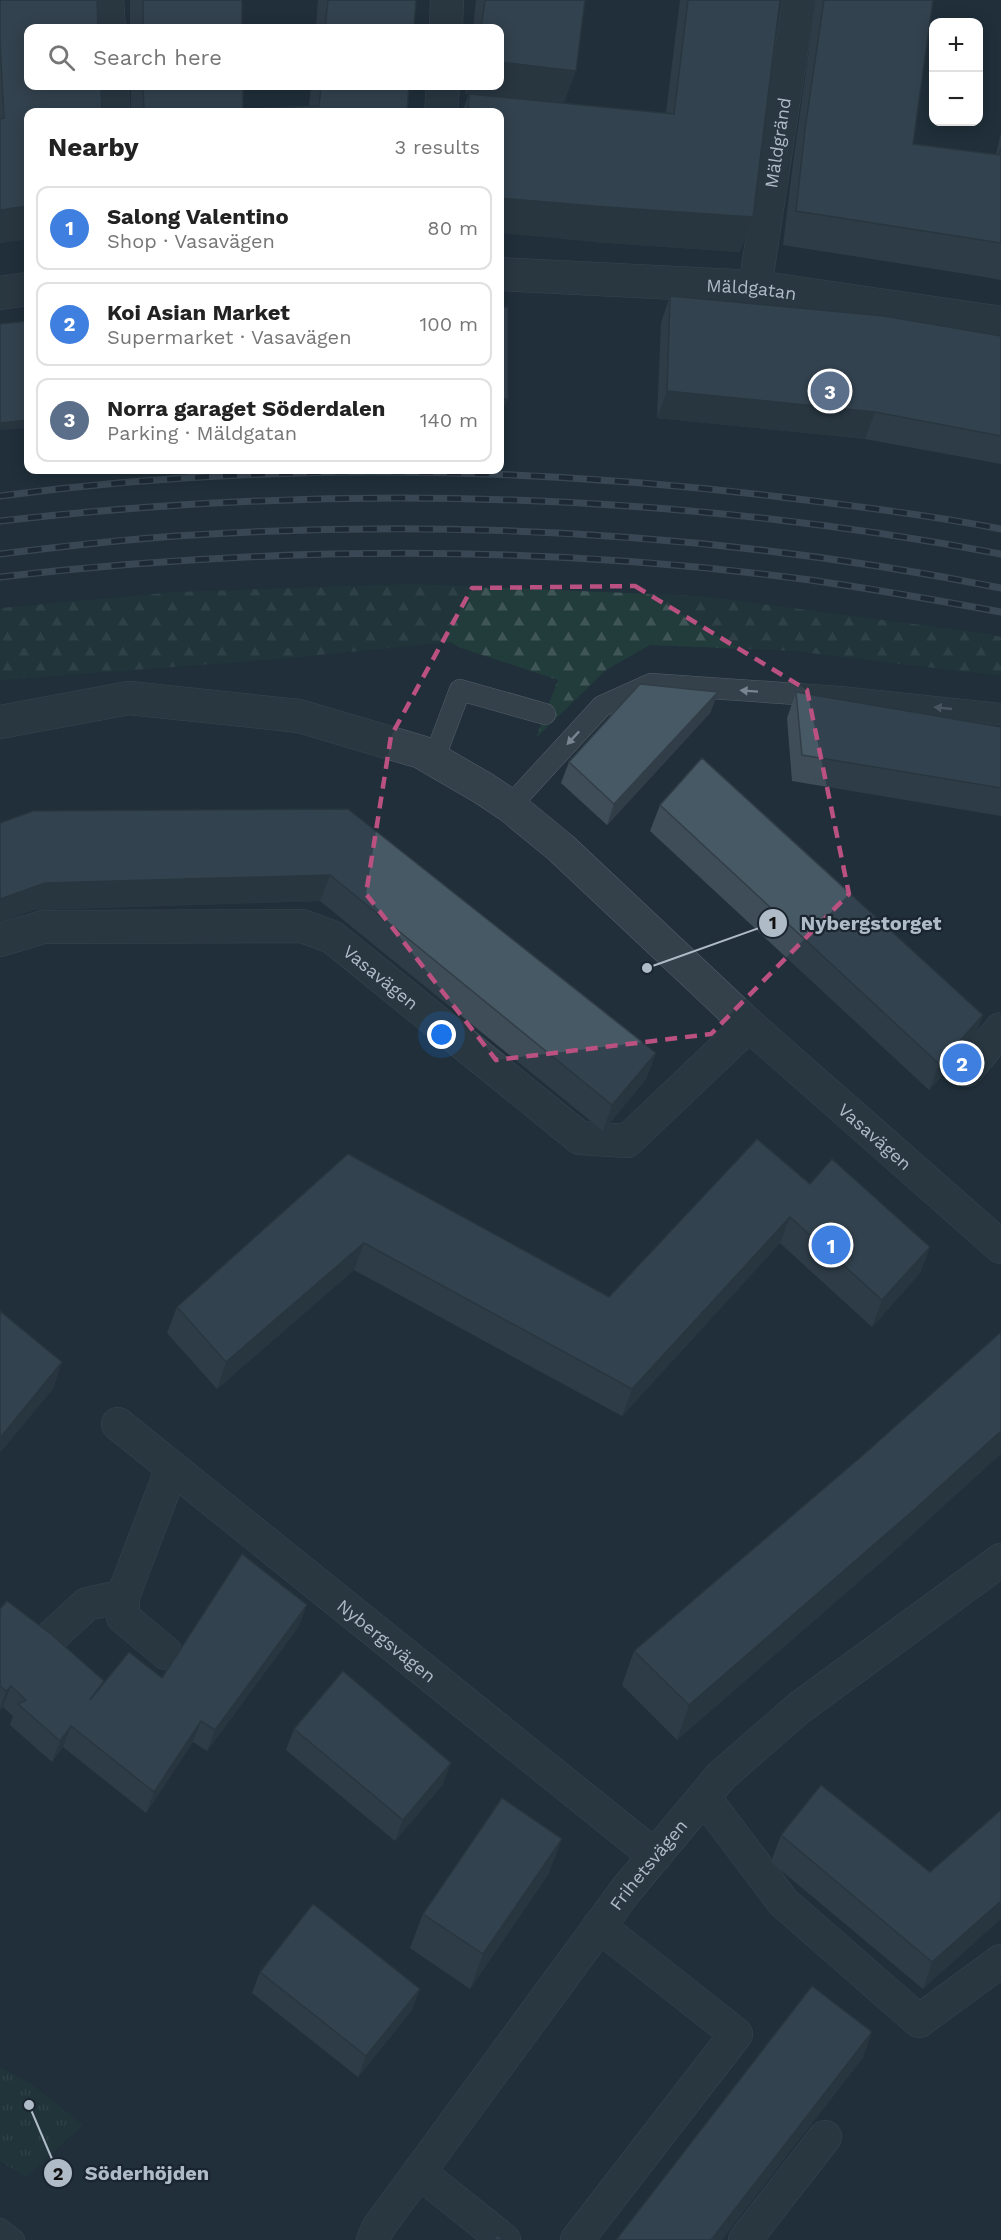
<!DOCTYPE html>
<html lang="en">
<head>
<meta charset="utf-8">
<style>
  :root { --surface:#fff; --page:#f2f2f2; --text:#222; --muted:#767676; --line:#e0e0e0; --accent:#111827 }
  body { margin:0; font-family:"Work Sans",sans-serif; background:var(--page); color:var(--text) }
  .controls { position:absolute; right:18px; top:18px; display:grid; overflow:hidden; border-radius:12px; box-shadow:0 3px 15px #0003 }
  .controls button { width:54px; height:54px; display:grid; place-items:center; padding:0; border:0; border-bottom:2px solid var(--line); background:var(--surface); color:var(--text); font:30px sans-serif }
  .you { position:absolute; left:442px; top:1035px; width:21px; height:21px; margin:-15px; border:4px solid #fff; border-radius:50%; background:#1a73e8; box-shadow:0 0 0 9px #1a73e833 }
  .badge { display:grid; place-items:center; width:39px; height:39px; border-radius:50%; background:var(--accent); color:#fff; font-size:20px; font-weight:700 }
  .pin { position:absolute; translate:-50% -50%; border:3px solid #fff; box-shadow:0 2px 6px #0006 }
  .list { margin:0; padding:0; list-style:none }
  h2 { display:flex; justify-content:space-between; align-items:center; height:78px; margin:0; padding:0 24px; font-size:26px }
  h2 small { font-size:20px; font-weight:400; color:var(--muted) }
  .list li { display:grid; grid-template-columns:39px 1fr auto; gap:18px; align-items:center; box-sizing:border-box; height:84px; margin:0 12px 12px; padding:0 12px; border:2px solid var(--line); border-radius:12px }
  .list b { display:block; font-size:22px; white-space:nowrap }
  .list p { margin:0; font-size:20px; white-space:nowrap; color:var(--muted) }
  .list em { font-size:20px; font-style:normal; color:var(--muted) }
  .icon { flex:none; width:33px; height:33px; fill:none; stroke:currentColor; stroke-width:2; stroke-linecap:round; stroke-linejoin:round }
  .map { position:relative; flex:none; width:1001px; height:2240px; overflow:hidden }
  .search { position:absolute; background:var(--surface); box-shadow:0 3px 15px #0003; left:24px; top:24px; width:480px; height:66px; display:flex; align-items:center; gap:15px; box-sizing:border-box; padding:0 21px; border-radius:12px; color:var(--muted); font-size:22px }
  .panel { position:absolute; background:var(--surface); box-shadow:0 3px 15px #0003; left:24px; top:108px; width:480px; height:366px; border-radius:12px }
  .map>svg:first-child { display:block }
  .grass { fill:url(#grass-tufts) }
  .forest { fill:url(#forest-firs) }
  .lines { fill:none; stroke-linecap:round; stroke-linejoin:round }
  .service-casing { stroke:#525e68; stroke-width:22 }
  .minor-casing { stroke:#525e68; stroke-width:34 }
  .service { stroke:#34404a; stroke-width:21 }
  .minor { stroke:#34404a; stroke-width:33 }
  .rail-casing { stroke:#566572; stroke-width:7 }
  .rail { stroke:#1a252f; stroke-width:4.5; stroke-dasharray:14; stroke-linecap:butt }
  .wall { fill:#3e4d58 }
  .shaded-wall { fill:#323e47 }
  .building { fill:#485966; stroke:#323e47; stroke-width:1.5 }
  .oneway { fill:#78848f }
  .marked { fill:none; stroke:#bb5181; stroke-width:4.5; stroke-dasharray:12 8; stroke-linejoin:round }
  .labels { text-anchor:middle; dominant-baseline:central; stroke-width:4.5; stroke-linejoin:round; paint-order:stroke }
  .street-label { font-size:18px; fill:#afbbc7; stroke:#1a252f }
  .leader { fill:none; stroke:#afbbc7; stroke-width:2 }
  .callout-dot { fill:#afbbc7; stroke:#1a252f; stroke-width:2 }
  .mark-label { font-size:18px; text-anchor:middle; font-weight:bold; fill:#111 }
  .callout-label { font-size:20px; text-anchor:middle; font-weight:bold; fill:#afbbc7; stroke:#1a252f; stroke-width:4.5; stroke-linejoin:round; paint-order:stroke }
</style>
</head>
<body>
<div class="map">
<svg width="1001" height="2240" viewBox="0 0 1001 2240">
  <defs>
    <pattern id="grass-tufts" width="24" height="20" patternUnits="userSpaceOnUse" patternTransform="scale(1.5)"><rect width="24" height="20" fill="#223b3b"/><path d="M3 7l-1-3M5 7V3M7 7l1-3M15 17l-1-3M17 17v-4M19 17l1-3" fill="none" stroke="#405556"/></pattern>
    <pattern id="forest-firs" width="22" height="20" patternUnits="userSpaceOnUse" patternTransform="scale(1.5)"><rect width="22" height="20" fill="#223b3b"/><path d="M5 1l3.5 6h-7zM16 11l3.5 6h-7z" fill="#405556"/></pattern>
  </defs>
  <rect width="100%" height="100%" fill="#202f3a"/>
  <!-- grass -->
  <path class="grass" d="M0,2067L33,2085L83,2125L26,2177L0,2161Z"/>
  <!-- forest -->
  <path class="forest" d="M412,584L701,596L990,634L1001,637V676L793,651L650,645L606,670L536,738L558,680L458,647L450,642L279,659L0,680V608L176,592Z"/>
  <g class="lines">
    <!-- service casing -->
    <g class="service-casing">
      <g id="service">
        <path d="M434,759L460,690L545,714"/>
        <path d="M510,806L602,706L651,684L840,697L1001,714"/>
        <path d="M0,2229L14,2240"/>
      </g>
    </g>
    <!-- minor casing -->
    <g class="minor-casing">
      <g id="minor">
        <path d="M107,0L109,28"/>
        <path d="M446,28L447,0"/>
        <path d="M112,86L113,112"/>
        <path d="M441,112L443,86"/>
        <path id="s1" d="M500,274L755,287L1001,323"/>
        <path id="s2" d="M755,287L799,0"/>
        <path d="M0,293L28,289"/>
        <path id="s3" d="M0,722L129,698L299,716L421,752L483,788L510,806L561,848L749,1025L1001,1247"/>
        <path id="s4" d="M0,940L43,927L302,926L332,937L580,1138L627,1141L749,1025"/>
        <path d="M967,1070L1001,1029"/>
        <path id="s5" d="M118,1424L655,1856"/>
        <path d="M123,1596V1617L166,1653"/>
        <path d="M50,1638L87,1604L123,1596L172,1468"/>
        <path d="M704,1797L783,1902L919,2021L1001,1961"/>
        <path d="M419,2172L504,2240"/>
        <path id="s6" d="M373,2240L378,2228L626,1890L721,1776L799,1708L1001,1560"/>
        <path d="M577,2240L736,2034L599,1926"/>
        <path d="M745,2240L825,2137"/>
      </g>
    </g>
    <!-- service -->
    <use href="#service" class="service"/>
    <!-- minor -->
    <use href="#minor" class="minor"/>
    <!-- rail casing -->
    <g class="rail-casing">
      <g id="rail">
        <path d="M0,496C258,462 523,466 781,497C855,506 928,515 1001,529"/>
        <path d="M0,521C335,483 669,491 1001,554"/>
        <path d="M0,554C58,547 117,540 176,536C451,518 731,534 1001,588"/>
        <path d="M0,577C261,547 526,544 787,577C858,586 930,599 1001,612"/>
      </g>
    </g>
    <!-- rail -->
    <use href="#rail" class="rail"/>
  </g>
  <!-- wall -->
  <g class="wall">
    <path d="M0,0L28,28V239L0,243Z"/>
    <rect x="130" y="0" width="112" height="28"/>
    <path d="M318,0H416L414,28H316Z"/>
    <path d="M476,0H585L564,103L666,113L680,0H780L740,252L593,242L500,112H462L469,94H465L466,86H500V28H473Z"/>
    <path d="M816,0H933L913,144L996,154L1001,133V280L973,275L783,245L793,163Z"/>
    <path d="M131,86H243V109L309,106L311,86H409L407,112H131Z"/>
    <path d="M670,296L1001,336V464L865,439L657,418L661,323Z"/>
    <path d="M718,692L710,713L607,825L561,783L569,762Z"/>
    <path d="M796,692L1001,727V816L792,781L787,718Z"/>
    <path d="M660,805L983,1015L973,1042L929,1090L650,831Z"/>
    <path d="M348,809L656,1053L646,1079L603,1131L320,901L35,910L0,823Z"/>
    <path d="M348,1154L609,1297L810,1184L930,1247L920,1273L872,1327L780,1243L622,1416L354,1270L217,1389L167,1333L177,1307Z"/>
    <path d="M862,1456L902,1544L677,1740L622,1685L634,1651Z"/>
    <path d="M0,1609L104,1681L102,1685L162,1678L299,1626L207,1751L193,1742L146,1813L63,1747L52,1762L10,1725L13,1716L3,1707L0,1710Z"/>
    <path d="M294,1729L443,1784L395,1841L286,1750Z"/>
    <path d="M1001,1810L923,1989L771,1862L781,1835L930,1872Z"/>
    <path d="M549,1873L470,1989L410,1948L423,1914Z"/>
    <path d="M260,1972L412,2010L358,2077L252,1993Z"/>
  </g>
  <!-- shaded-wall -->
  <g class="shaded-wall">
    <path d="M500,62L576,71L563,105L465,94L468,86H500Z"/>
    <path d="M500,198L753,217L740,252L593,242L500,233Z"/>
    <path d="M28,206V239L0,243V210Z"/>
    <path d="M667,391L875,412L865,439L657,418Z"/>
    <path d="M500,399H508L505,406H500Z"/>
    <path d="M28,420V428L0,430V423Z"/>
    <path d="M718,692L710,713L607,825L614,804Z"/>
    <path d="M330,875L320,901L35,910L0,922V899L45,883Z"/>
    <path d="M983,1015L973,1042L929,1090L939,1064Z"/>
    <path d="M656,1053L646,1079L603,1131L612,1105Z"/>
    <path d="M790,1217L780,1243L622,1416L632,1389Z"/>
    <path d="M364,1243L354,1270L217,1389L226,1362Z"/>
    <path d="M930,1247L920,1273L872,1327L882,1300Z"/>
    <path d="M62,1362L53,1389L0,1453V1438Z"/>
    <path d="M1001,1431V1454L902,1544L677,1740L689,1705Z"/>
    <path d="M307,1605L299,1626L207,1751L215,1730Z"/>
    <path d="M11,1686L3,1707L0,1710V1708L6,1691Z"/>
    <path d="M201,1721L193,1742L146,1813L154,1792Z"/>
    <path d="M71,1726L63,1747L52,1762L60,1741Z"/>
    <path d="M451,1763L443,1784L395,1841L403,1820Z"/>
    <path d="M562,1839L549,1873L470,1989L483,1954Z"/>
    <path d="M1001,1901V1919L923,1989L932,1962Z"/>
    <path d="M420,1989L412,2010L358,2077L366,2056Z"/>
    <path d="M872,2032L863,2058L722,2240H711Z"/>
  </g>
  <!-- building -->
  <g class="building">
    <path d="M0,0H97L98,28H28V86H101L102,112H28V206L0,210V119L4,118L0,44Z"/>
    <rect x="143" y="0" width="99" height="28"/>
    <path d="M328,0H416L414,28H325Z"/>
    <path d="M485,0H585L576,71L500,62V28H481Z"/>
    <path d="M688,0H780L753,217L606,207L500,198V112H468L469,94L674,114Z"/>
    <path d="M824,0H933L913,144L999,155L1001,148V243L796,211L805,129Z"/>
    <path d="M143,86H243V109L319,106L321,86H409L407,112H144Z"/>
    <path d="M670,296L884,316L1001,336V436L875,412L667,391Z"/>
    <rect x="500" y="307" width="8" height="92"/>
    <path d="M28,321V420L0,423V324Z"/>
    <path d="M640,684L718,692L614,804L569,762Z"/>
    <path d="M796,692L1001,727V788L802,755Z"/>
    <path d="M702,758L983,1015L939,1064L660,805Z"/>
    <path d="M348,809L656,1053L612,1105L330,875L45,883L0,899V823L33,811Z"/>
    <path d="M757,1139L810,1184L832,1159L930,1247L882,1300L790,1217L632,1389L364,1243L226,1362L177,1307L348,1154L609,1297Z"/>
    <path d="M0,1311L62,1362L0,1438Z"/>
    <path d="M1001,1332V1431L915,1509L689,1705L634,1651L862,1456Z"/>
    <path d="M242,1554L307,1605L215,1730L201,1721L154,1792L71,1726L60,1741L18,1704L26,1700L11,1686L6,1691L0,1686V1609L7,1601L52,1635L104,1681L90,1700L129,1652L162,1678Z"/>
    <path d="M343,1671L451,1763L403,1820L294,1729Z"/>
    <path d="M821,1785L930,1872L1001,1810V1901L932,1962L781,1835Z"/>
    <path d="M502,1798L562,1839L483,1954L423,1914Z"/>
    <path d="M313,1904L420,1989L366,2056L260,1972Z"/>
    <path d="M812,1986L872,2032L711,2240H616Z"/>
    <path d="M497,2235L504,2240H493Z"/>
  </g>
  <!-- one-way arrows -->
  <defs><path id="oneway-solid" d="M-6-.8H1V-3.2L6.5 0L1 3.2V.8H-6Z" transform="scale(1.5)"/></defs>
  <g class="oneway">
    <use href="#oneway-solid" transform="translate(749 691) rotate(-176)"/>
    <use href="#oneway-solid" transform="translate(943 708) rotate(-174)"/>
    <use href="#oneway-solid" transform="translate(573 738) rotate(133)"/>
  </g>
  <!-- marked area -->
  <path d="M0 0H1001V2240H0ZM635,586L807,690L849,894L711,1034L496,1060L366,894L391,736L472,588Z" fill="#202f3a" fill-opacity=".55" fill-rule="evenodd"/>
  <path class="marked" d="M635,586L807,690L849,894L711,1034L496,1060L366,894L391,736L472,588Z"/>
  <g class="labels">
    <!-- street labels -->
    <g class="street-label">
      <text stroke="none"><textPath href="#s2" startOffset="146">Mäldgränd</textPath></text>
      <text stroke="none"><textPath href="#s1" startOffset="252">Mäldgatan</textPath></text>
      <text stroke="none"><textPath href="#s4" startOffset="399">Vasavägen</textPath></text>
      <text stroke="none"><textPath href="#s3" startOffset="1026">Vasavägen</textPath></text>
      <text stroke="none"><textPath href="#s5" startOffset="345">Nybergsvägen</textPath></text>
      <text stroke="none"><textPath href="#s6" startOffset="466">Frihetsvägen</textPath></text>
    </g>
  </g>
  <!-- callouts -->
  <path class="leader" d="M647 968L773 923M29 2105L58 2173"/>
  <g class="callout-dot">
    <circle cx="647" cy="968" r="6"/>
    <circle cx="29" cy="2105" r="6"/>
    <circle cx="773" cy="923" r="15"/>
    <circle cx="58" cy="2173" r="15"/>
  </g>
  <g class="mark-label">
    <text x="773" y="929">1</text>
    <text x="58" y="2180">2</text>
  </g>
  <g class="callout-label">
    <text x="871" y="930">Nybergstorget</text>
    <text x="147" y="2180">Söderhöjden</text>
  </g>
</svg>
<div class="controls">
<button>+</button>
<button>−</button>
</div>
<div class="you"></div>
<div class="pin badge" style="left:831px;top:1245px;background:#3f7fe0">1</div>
<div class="pin badge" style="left:962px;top:1063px;background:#3f7fe0">2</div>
<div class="pin badge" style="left:830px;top:391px;background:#5c6f8a">3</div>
<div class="search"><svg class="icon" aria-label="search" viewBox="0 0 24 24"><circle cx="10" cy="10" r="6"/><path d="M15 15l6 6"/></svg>Search here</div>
<section class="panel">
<h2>Nearby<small>3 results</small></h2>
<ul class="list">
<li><span class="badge" style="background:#3f7fe0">1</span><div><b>Salong Valentino</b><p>Shop · Vasavägen</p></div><em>80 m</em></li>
<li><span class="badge" style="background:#3f7fe0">2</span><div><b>Koi Asian Market</b><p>Supermarket · Vasavägen</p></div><em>100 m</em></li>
<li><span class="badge" style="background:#5c6f8a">3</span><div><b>Norra garaget Söderdalen</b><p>Parking · Mäldgatan</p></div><em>140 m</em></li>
</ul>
</section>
</div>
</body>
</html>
